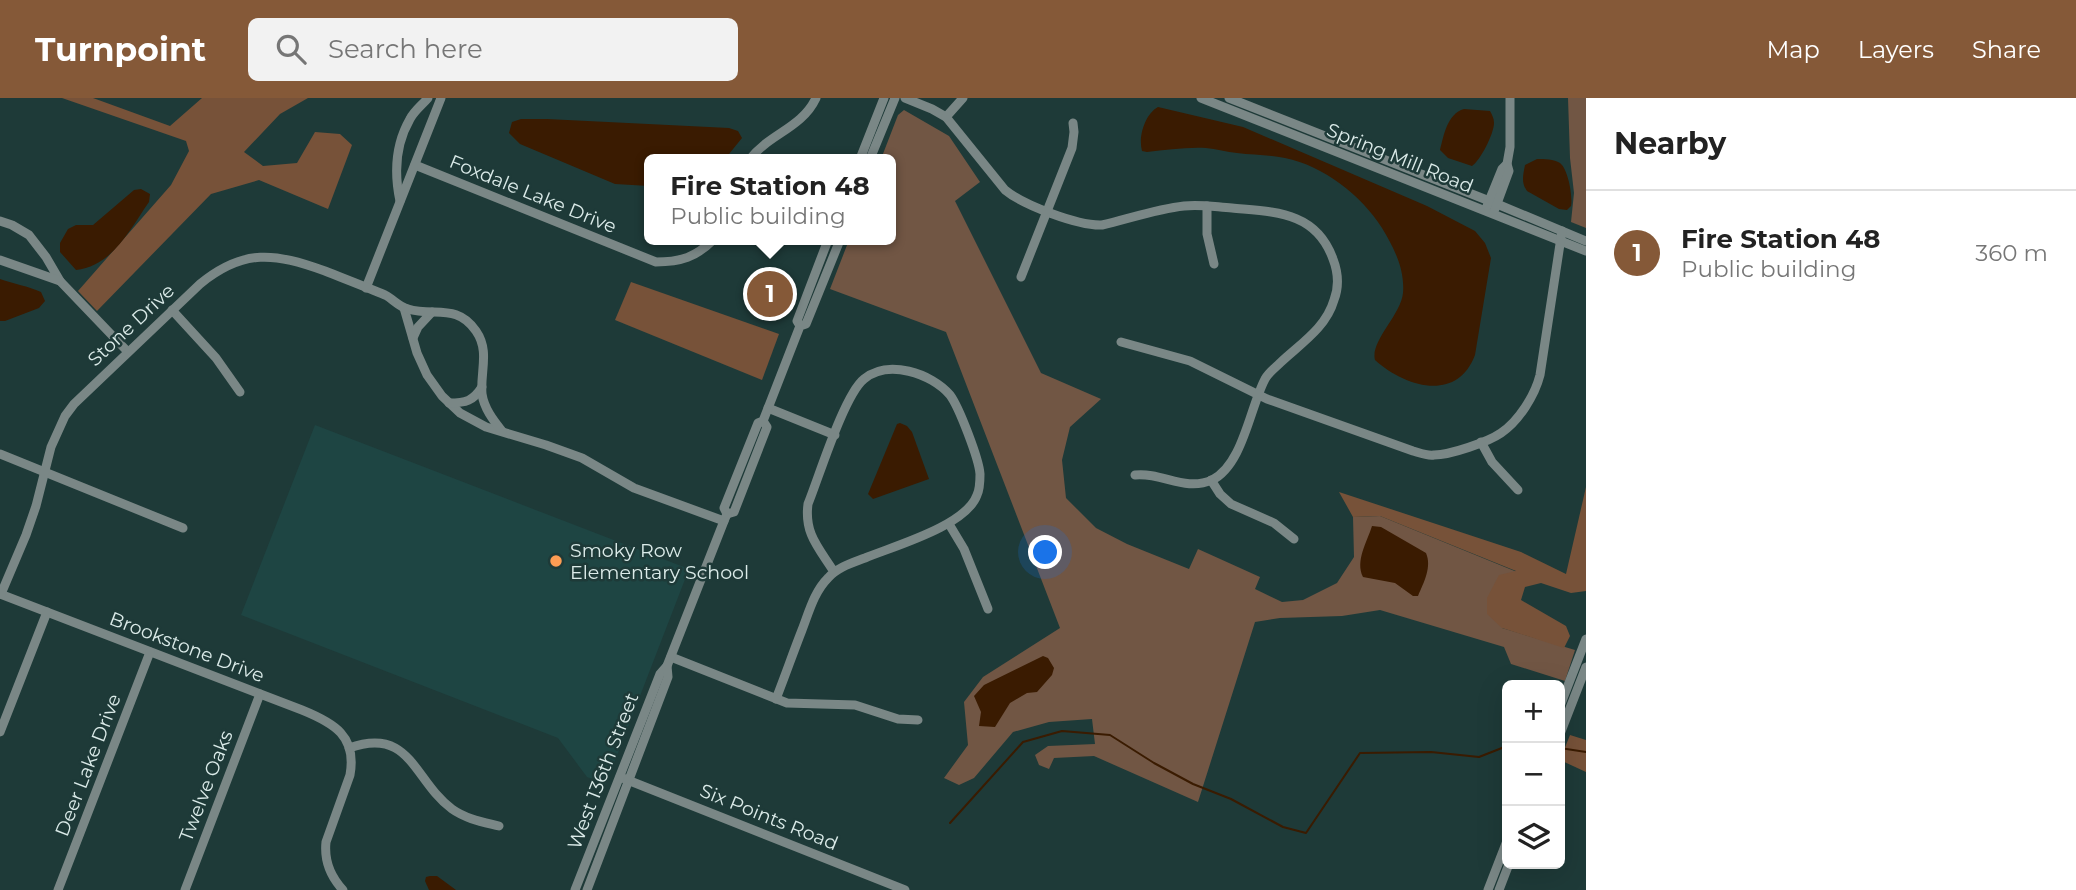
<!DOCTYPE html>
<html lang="en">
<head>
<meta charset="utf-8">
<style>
  :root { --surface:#fff; --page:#f2f2f2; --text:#222; --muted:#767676; --line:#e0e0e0; --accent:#855938 }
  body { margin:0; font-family:Montserrat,sans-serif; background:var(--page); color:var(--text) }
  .controls { position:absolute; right:21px; bottom:21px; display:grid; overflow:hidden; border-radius:10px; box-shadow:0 7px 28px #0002 }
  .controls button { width:63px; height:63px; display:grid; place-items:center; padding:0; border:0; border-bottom:2px solid var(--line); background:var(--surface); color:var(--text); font:35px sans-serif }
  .you { position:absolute; left:1046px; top:455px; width:24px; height:24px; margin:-18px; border:5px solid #fff; border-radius:50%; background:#1a73e8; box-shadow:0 0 0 10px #1a73e833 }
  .badge { display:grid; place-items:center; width:46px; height:46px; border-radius:50%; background:var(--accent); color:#fff; font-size:23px; font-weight:700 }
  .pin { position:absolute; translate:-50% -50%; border:4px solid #fff; box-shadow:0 2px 7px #0006 }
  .popup { position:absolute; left:644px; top:56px; width:252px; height:91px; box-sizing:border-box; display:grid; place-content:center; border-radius:10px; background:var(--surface); filter:drop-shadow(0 2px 5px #0005); font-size:23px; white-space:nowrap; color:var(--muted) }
  .popup b { font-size:26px; color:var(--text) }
  .popup::after { content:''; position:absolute; left:50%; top:100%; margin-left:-14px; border:14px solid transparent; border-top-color:var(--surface) }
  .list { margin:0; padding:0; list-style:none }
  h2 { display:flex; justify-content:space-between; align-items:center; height:91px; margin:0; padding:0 28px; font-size:30px }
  h2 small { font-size:23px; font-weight:400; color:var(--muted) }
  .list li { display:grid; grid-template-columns:46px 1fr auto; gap:21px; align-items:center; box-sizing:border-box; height:126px; padding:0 28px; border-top:2px solid var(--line) }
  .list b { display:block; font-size:26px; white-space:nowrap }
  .list p { margin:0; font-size:23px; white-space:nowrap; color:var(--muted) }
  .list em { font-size:23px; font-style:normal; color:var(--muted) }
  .icon { flex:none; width:38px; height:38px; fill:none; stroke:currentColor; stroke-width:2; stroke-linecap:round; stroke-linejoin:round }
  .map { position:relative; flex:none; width:1586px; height:792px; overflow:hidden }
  header { display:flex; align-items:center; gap:42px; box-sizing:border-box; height:98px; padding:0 35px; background:var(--accent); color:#fff }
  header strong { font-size:33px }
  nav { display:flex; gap:38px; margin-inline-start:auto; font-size:24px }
  .search { width:490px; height:63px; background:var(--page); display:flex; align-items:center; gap:18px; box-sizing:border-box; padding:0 24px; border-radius:10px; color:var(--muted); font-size:26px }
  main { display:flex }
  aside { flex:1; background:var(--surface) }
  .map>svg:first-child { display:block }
  .built { fill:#1e4543 }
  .green { fill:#715644 }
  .forest { fill:#775239 }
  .water { fill:#3a1b01 }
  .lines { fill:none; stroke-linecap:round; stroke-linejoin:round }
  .stream { stroke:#3a1b01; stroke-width:2 }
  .minor { stroke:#7a8786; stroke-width:9 }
  .poi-dot { fill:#fd9d54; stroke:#1e3a38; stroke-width:2.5 }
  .labels { text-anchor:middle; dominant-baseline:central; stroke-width:5; stroke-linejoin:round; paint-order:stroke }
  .street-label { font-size:19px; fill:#dbebe9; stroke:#1e3a38 }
  .poi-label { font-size:19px; fill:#dbebe9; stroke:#1e3a38; text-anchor:start }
</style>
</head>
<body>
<header>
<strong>Turnpoint</strong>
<div class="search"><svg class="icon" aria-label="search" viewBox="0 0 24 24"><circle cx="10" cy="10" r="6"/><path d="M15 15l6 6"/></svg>Search here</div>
<nav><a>Map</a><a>Layers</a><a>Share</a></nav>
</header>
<main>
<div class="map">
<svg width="1586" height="792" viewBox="0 0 1586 792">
  <rect width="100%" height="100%" fill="#1e3a38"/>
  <!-- built -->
  <path class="built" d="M315,327L689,471L606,686L587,679L558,640L241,517Z"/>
  <!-- green -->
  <g class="green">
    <path d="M1568,0H1586V130L1571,124L1574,95L1570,60Z"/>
    <path d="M904,12L949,38L980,84L955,103L1041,275L1101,301L1070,329L1062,362L1066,400L1096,430L1127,446L1189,471L1198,451L1260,479L1255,491L1282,504L1303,502L1337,485L1354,459L1353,419L1380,418L1517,474L1502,530L1575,552L1565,583L1511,566L1504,549L1380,512L1342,518L1280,520L1255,524L1198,704L1094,658L1054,660L1049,671L1039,667L1035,657L1048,648L1095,646L1092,621L1049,624L1013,634L974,680L959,687L944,680L968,647L964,604L983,579L1060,530L946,234L830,191L849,142H891V61H881L898,17Z"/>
  </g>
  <!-- forest -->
  <g class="forest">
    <path d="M62,0H93L170,28L202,0H308L280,16L244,54L263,68L297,65L315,34L340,36L352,47L328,111L259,82L211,96L97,213L78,193L171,87L189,53L186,43Z"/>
    <path d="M631,184L779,236L762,282L615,222Z"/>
    <path d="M1586,389V493L1571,495L1541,485L1525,489L1521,502L1566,528L1570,538L1564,550L1502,530L1487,516V500L1499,477L1516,473L1380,418L1353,419L1339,394L1521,454L1566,476Z"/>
    <path d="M1570,637L1586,642V674L1560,662Z"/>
  </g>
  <!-- water -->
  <g class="water">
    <path d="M1158,9L1243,29L1427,108L1475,133L1485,145L1491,160L1475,257C1457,305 1405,289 1375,262C1370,243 1401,217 1403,195C1405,171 1394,150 1382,130C1361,97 1324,68 1285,60C1270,57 1253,57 1237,55C1227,54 1216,51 1206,50C1186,49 1166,52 1147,54L1142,53C1138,39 1145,16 1158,9Z"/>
    <path d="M1464,11L1490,13C1492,17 1494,20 1494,25C1494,36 1480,63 1472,68L1448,60L1440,52C1444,37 1447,16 1464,11Z"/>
    <path d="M521,21H547L729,30L738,33L742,40L725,61H649V88L615,86L520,46L509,35L512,24Z"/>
    <path d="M1537,61C1544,61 1554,61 1560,65C1568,71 1573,98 1571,108L1567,112L1559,111L1527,93C1521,85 1523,77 1525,67Z"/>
    <path d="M141,91L150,96L149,104C130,131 113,168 76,172L60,154V145L68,131L76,127H93L134,92Z"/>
    <path d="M0,181C14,186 28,188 41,194L45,203L39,210L5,223H0Z"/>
    <path d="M900,325L907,328L912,334L929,381L873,401L868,396L897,326Z"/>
    <path d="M1372,428L1381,429L1426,455C1432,469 1424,484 1418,498H1413L1395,485L1363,479C1355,463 1367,444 1372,428Z"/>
    <path d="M1043,558L1048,560L1054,570L1052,577L1037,594L1027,595L1010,605L995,629L979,628L981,614L974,598L984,587Z"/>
    <path d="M430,778H437L456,792H429L425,783L426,779Z"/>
  </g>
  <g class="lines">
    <!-- stream -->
    <g class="stream">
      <path d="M1560,650L1586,654"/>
      <path d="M950,725L1023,644L1062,633L1110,637L1154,665L1193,686L1231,701L1283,729L1306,735L1360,655L1431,654L1479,659L1507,648"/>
    </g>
    <!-- minor -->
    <g class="minor">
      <path d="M905,0L932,11L946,19L1005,92C1023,107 1078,128 1102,127C1128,121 1157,111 1184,108C1200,106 1216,109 1232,110C1274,114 1316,113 1333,161C1338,174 1339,189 1334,202C1326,230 1300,246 1280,265C1275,270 1269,274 1265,281C1250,309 1243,367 1212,382C1185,394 1162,374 1135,377"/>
      <path d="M1201,0L1586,153"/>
      <path d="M1229,0L1497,106L1586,143"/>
      <path d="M946,19L963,0"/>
      <path d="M750,61C769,36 802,30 816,0"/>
      <path d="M860,61L884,0"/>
      <path d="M870,61L895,0"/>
      <path d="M415,67L656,164C681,164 696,159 713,142"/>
      <path d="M400,103C394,75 395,47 410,21C414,13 422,7 428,0"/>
      <path d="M1207,108V136L1214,166"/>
      <path d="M1487,108L1502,71L1507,66"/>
      <path d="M1495,111L1509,73L1507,66L1510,49V0"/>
      <path d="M0,123L12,127L29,137L46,159L60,183L128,254"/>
      <path d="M0,162L60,183"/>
      <path d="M1021,179L1072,50L1074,34L1073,25"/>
      <path d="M366,190L441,0"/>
      <path d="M404,210L417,255L427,277L442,298L460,315L486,329L546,347L582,360L634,390L724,423"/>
      <path d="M172,212L216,260L240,294"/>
      <path d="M800,228L797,223L828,142"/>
      <path d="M413,240L418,229L432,214"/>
      <path d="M1121,244L1190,263L1267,301L1413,353C1420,355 1427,358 1434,357C1450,357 1488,344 1501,335C1519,323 1535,297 1540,277L1562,133"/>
      <path d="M449,305C466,305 473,303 482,289"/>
      <path d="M768,310L835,337"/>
      <path d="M1481,344L1492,364L1518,392"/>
      <path d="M0,356L183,430"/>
      <path d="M1211,382L1220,396L1231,406L1274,425L1294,441"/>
      <path d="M727,416L734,414L767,329L763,323"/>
      <path d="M949,426L964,451L988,511"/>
      <path d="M0,496L302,612C334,625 357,638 350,677L326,744C324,763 330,778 343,792"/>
      <path d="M1,496L26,437L36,408L51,349L65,318L74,306L200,186C244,150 275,155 325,173C345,181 366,189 385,197C393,201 399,209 408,211C434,219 457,205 476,233C490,253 480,274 482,296C484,310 493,322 502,333"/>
      <path d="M671,559L787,605L855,607L898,621L918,622"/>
      <path d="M776,601C785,578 793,555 802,532C809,514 814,494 828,480C838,469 852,465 865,460C894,448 966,428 977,397C980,391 980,383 980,376C979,361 959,309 950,297C931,275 888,261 864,281C844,297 819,379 808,406C804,436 819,450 834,474"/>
      <path d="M1560,608L1586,541"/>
      <path d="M0,634L47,514"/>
      <path d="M1560,636L1586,569"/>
      <path d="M349,650C411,628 413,682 452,711C466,721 483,724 499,728"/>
      <path d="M620,679L905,792"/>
      <path d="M58,792L150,554"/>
      <path d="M185,792L260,596"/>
      <path d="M575,792L660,576L667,568L724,423L727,416L724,410L758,325L763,323L800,228L806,226L840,142"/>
      <path d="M587,792L668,579L667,568"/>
      <path d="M1488,792L1507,743"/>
      <path d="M1499,792L1509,766"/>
    </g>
  </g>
  <!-- markers -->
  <circle class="poi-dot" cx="556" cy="463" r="7"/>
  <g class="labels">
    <!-- street labels -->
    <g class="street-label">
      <text transform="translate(1400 60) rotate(22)">Spring Mill Road</text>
      <text transform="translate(533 96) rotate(22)">Foxdale Lake Drive</text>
      <text transform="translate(131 227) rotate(-43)">Stone Drive</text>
      <text transform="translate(187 549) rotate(21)">Brookstone Drive</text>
      <text transform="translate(88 667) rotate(-69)">Deer Lake Drive</text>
      <text transform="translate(603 673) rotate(-69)">West 136th Street</text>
      <text transform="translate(206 688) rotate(-69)">Twelve Oaks</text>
      <text transform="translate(769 719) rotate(22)">Six Points Road</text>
    </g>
    <!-- poi labels -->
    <g class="poi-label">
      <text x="570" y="452">Smoky Row<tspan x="570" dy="22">Elementary School</tspan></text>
    </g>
  </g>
</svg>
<div class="controls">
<button>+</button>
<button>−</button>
<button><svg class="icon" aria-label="layers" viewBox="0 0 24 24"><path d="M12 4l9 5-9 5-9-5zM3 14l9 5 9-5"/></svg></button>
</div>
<div class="you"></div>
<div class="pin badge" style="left:770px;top:196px">1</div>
<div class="popup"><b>Fire Station 48</b>Public building</div>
</div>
<aside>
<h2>Nearby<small></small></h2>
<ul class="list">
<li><span class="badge">1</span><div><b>Fire Station 48</b><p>Public building</p></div><em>360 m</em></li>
</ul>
</aside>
</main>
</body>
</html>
